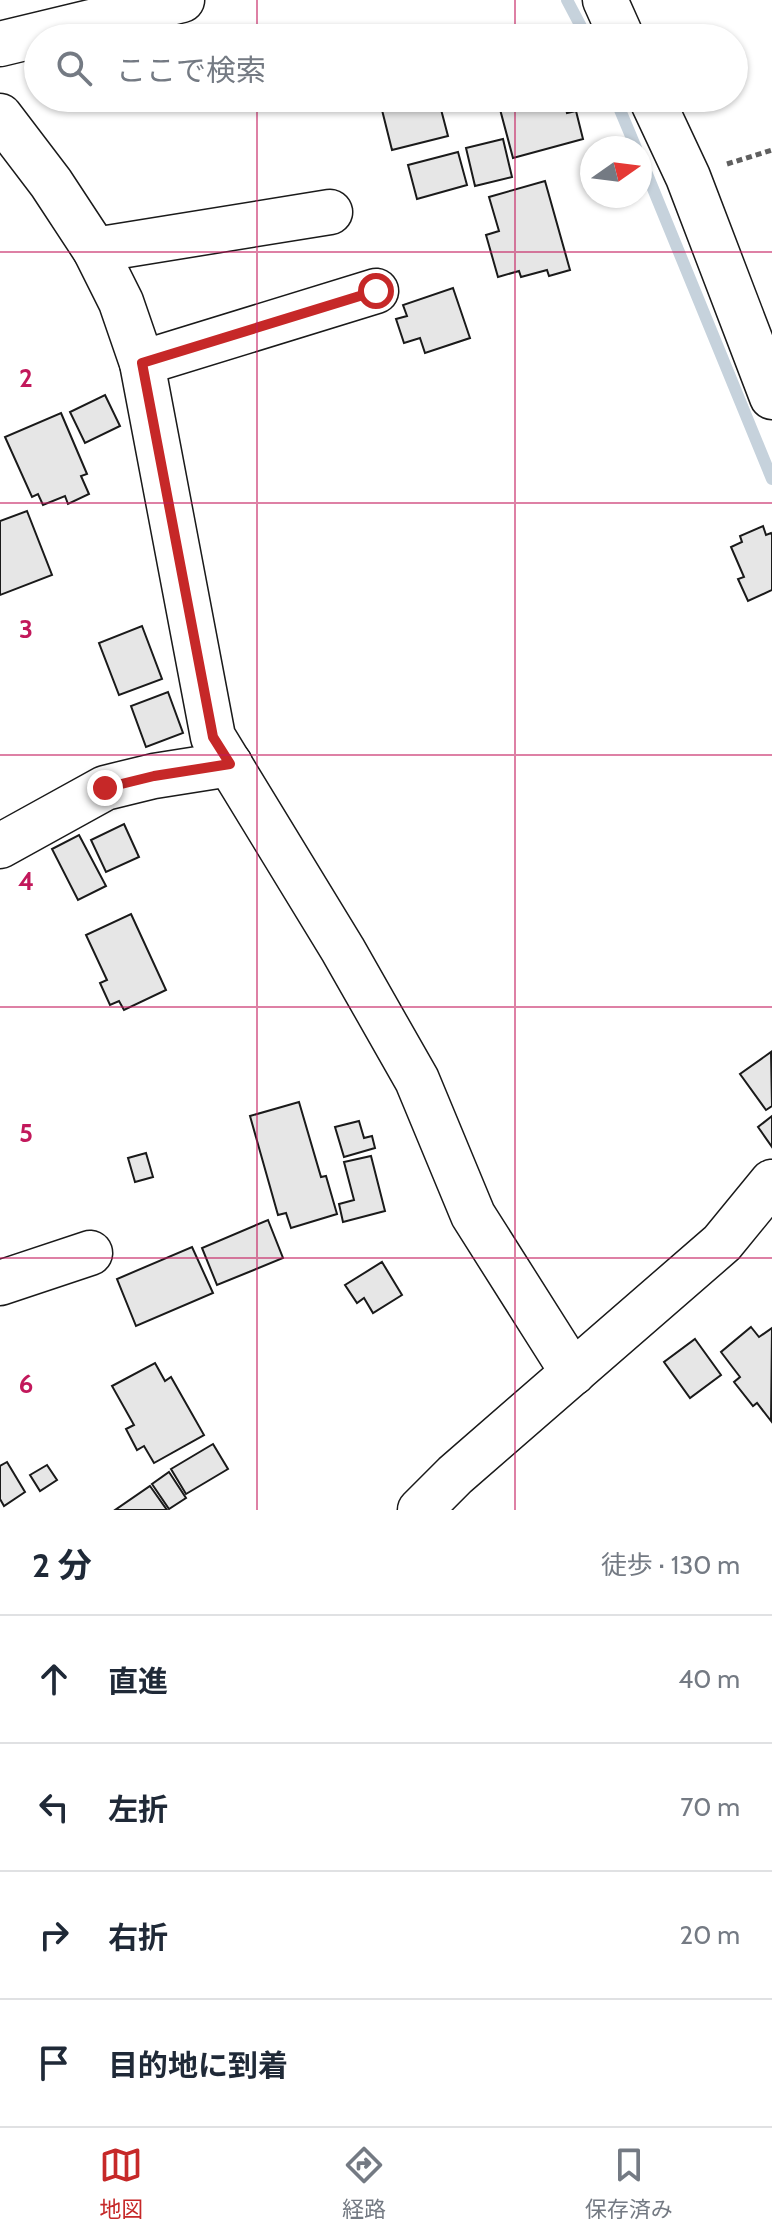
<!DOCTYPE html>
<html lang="ja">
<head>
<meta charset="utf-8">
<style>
  :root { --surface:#fff; --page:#f2f2f3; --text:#1f2937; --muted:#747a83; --line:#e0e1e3; --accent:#c62828 }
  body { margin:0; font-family:Cabin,"Noto Sans JP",sans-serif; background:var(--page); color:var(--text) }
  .compass { position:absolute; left:580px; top:136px; width:72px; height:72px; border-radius:50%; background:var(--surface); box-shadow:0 2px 6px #0004; rotate:76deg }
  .stop { position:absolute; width:24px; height:24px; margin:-18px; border:6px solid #c62828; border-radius:50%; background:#fff }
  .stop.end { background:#c62828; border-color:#fff; box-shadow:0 2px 8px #0008 }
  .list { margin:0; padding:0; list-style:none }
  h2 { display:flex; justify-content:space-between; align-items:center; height:104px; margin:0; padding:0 32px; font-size:34px }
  h2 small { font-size:26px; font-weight:400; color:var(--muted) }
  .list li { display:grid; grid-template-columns:52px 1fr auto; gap:24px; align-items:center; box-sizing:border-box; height:128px; padding:0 32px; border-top:2px solid var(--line) }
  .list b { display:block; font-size:30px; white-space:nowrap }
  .list em { font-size:26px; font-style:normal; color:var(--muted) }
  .icon { flex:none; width:44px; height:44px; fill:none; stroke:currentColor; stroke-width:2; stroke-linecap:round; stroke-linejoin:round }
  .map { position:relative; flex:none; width:772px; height:1510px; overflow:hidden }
  .search { position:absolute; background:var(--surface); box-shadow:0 2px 6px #0004; left:24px; right:24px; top:24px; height:88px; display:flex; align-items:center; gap:20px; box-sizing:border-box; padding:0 28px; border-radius:44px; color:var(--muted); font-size:30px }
  .sheet { height:616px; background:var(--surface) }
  nav { display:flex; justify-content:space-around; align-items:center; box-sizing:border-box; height:112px; border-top:2px solid var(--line); background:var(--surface); font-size:22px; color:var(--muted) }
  nav a { display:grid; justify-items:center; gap:4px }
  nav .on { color:var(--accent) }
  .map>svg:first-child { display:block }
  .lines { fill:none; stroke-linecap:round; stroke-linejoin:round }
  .stream { stroke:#c6d2dc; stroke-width:12 }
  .building { fill:#e6e6e6; stroke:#1a1a1a; stroke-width:2 }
  .minor-casing { stroke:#1a1a1a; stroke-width:47 }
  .path { stroke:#5f5f5f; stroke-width:5; stroke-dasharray:6 4; stroke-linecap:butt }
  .minor { stroke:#fff; stroke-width:44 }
  .route { stroke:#c62828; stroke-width:10 }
  .grid { fill:none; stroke:#c2185b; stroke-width:2; stroke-opacity:0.55 }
  .grid-label { font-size:26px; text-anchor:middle; font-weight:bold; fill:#c2185b; stroke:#fff; stroke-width:6; stroke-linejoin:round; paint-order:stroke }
</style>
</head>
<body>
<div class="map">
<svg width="772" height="1510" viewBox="0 0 772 1510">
  <rect width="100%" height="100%" fill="#fff"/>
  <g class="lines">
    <!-- stream -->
    <g class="stream">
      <path d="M567,0L587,38"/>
      <path d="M615,98L636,148"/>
      <path d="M640,157L772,479"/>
    </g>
  </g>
  <!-- building -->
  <g class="building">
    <path d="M379,98H438L448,136L392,150Z"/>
    <path d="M497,98H551L553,105L564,102L567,113L576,111L583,139L513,158Z"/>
    <path d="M503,139L512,177L475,186L466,148Z"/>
    <path d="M458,152L467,185L417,199L408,165Z"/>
    <path d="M545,181L570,270L549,276L547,270L521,277L519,271L498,277L486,235L499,231L489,197Z"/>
    <path d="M453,288L470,338L425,353L420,338L404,343L396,319L407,316L403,305Z"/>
    <path d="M105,395L120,426L85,443L70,412Z"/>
    <path d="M61,413L87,474L81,476L89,494L68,504L65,496L43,505L38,494L32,497L5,437Z"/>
    <path d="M27,511L52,575L0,595V521Z"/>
    <path d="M763,526L766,535L771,533L772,535V590L748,601L738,579L744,577L731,547L742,542L740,536Z"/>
    <path d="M142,626L162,679L119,695L99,643Z"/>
    <path d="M168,692L183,733L146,747L131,706Z"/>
    <path d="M124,824L139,857L106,872L91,840Z"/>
    <path d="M79,835L106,886L78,900L52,849Z"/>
    <path d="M131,914L166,990L124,1010L119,1001L110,1005L100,983L107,980L86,935Z"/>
    <path d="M771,1052L772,1106L766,1110L740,1074Z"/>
    <path d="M299,1102L321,1177L326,1176L337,1214L291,1228L286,1213L278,1215L250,1116Z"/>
    <path d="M772,1116V1147L758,1127Z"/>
    <path d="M359,1121L364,1138L372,1136L375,1148L344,1157L335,1127Z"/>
    <path d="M146,1153L153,1177L135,1182L128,1158Z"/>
    <path d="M371,1156L385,1211L343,1222L339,1204L354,1200L344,1162Z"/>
    <path d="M268,1220L283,1258L217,1285L202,1248Z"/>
    <path d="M192,1247L213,1293L136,1326L117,1279Z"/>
    <path d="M382,1262L402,1295L373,1313L364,1298L357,1303L345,1285Z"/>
    <path d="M751,1327L759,1337L772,1328L771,1421L757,1403L753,1406L734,1382L740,1377L721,1352Z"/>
    <path d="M695,1339L721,1375L690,1398L664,1362Z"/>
    <path d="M155,1363L165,1381L171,1377L204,1435L154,1463L144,1446L137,1450L126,1429L134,1425L112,1386Z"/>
    <path d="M213,1444L228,1469L186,1494L171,1469Z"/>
    <path d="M7,1462L25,1492L4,1506L0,1499V1466Z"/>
    <path d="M47,1465L57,1480L40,1491L30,1475Z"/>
    <path d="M169,1472L186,1498L169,1509L152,1484Z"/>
    <path d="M150,1486L167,1510H115Z"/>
  </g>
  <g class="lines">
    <!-- minor casing -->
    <g class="minor-casing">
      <g id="minor">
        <path d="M605,0L622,38"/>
        <path d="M0,44L182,0"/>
        <path d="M651,98L688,177L772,397"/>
        <path d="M0,116L51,183L95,250L121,302L142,363L213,737L343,950L417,1080L473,1215L573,1373"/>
        <path d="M95,250L330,212"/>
        <path d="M142,363L376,291"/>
        <path d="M0,846L105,788L154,776L230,764"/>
        <path d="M0,1283L90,1253"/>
        <path d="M420,1510L455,1475L722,1243L772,1182"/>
      </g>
    </g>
    <!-- path -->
    <path class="path" d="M727,164L772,150"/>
    <!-- minor -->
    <use href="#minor" class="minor"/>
  </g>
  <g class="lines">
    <!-- route -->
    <path class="route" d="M105,788L154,776L230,764L213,737L142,363L376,291"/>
  </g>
  <!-- grid -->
  <path class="grid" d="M257,0V38M515,0V38M257,98V1510M515,98V1510M0,252H772M0,503H772M0,755H772M0,1007H772M0,1258H772"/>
  <g class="grid-label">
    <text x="26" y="387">2</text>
    <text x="26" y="638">3</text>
    <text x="26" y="890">4</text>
    <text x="26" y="1142">5</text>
    <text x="26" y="1393">6</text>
  </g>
</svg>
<svg class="compass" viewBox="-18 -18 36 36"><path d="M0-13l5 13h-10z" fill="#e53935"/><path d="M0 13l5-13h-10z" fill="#747a83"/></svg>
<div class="stop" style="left:376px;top:291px"></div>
<div class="stop end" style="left:105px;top:788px"></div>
<div class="search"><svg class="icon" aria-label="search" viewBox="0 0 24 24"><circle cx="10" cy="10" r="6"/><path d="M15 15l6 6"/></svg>ここで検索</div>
</div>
<section class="sheet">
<h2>2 分<small>徒歩 · 130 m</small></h2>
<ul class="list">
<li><svg class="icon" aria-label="ahead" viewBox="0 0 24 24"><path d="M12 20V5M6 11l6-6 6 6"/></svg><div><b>直進</b></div><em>40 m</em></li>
<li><svg class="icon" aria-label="left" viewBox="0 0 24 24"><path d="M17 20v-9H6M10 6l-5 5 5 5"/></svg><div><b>左折</b></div><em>70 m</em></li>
<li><svg class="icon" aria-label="right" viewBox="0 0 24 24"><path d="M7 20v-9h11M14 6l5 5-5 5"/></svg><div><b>右折</b></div><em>20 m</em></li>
<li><svg class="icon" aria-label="arrive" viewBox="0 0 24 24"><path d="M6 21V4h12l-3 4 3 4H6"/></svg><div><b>目的地に到着</b></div></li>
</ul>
</section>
<nav>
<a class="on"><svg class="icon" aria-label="map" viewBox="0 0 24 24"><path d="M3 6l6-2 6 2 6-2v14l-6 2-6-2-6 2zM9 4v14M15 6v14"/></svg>地図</a>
<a><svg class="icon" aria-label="directions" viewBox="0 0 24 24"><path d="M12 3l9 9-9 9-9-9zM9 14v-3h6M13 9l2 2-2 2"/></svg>経路</a>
<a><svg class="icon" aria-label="saved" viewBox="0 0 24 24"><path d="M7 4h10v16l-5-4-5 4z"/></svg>保存済み</a>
</nav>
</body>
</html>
